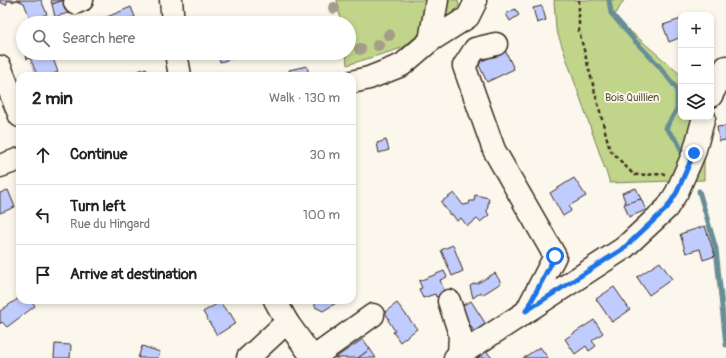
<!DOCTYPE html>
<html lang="en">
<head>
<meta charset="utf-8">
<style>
  :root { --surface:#fff; --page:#f6f6f6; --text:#222; --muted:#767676; --line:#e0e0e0 }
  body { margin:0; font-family:Pangolin,sans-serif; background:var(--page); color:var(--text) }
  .controls { position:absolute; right:12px; top:12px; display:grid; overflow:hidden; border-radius:8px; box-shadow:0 2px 6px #0003 }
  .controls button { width:36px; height:36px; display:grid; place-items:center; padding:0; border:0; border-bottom:1px solid var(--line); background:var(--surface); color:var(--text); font:20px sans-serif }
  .stop { position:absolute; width:12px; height:12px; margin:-9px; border:3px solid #1a73e8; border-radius:50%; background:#fff }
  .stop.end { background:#1a73e8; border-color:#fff; box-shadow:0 1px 4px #0008 }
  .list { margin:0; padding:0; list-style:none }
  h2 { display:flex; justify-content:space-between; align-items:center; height:52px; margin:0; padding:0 16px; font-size:17px }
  h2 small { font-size:13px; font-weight:400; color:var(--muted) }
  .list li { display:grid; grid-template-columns:26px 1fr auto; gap:12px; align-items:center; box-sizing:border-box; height:60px; padding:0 16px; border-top:1px solid var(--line) }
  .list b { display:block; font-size:15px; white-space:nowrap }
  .list p { margin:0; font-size:13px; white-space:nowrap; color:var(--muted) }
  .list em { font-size:13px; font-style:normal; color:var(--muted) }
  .icon { flex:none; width:22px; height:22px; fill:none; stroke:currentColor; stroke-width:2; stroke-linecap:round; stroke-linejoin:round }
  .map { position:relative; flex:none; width:726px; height:358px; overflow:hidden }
  .search { position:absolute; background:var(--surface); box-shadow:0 2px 6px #0003; left:16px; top:16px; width:340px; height:44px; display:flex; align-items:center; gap:10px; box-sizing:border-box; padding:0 14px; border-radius:22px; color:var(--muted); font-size:15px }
  .panel { position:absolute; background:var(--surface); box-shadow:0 2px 6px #0003; left:16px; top:72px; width:340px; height:232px; border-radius:12px }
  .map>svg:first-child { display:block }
  .green { fill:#c0d48a; stroke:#7e7f54 }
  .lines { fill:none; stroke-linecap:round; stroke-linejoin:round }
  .stream { stroke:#678e95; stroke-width:5 }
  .building { fill:#c1ccfe; stroke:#3b2a1e }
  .minor-casing { stroke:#3b2a1e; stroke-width:25 }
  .path { stroke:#3b2a1e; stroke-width:2.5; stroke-dasharray:4 3; stroke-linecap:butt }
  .minor { stroke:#fbf7ec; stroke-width:22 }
  .tree { fill:#a49d8a }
  .route { stroke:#1a73e8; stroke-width:5 }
  .labels { text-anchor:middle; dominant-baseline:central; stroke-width:3.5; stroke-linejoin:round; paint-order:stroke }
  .park-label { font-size:11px; fill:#5c5439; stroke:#fbf7ec }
</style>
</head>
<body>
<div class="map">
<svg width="726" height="358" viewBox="0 0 726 358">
  <rect width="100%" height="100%" fill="#fbf7ec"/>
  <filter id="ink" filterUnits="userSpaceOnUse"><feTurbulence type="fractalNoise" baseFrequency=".025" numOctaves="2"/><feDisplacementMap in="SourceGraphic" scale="8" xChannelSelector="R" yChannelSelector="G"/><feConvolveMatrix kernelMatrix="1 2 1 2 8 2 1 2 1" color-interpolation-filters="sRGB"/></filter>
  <g filter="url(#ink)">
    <!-- green -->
    <g class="green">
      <path d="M337,0H433L426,30L420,33L402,48L347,65L346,53H349V23H341Z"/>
      <path d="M441,0H458L459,6L439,26Z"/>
      <path d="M554,0H624L614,17L681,75V117H704V180L610,183L556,29Z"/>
    </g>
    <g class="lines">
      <!-- stream -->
      <g class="stream">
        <path d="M609,0L611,13L636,42L659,66L677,89V109L666,128L677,141L683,154"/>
        <path d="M699,191L716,249L726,345"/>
      </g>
    </g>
    <!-- building -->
    <g class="building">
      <path d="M0,0H41L47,14L31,21L24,3L17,0L12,2L8,0L6,5L0,2Z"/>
      <path d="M55,0H64L52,4L51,1Z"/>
      <path d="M64,0L68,13L55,17L52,4Z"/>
      <path d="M542,6L546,20L537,23L533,8Z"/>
      <path d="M131,7L135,17L130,19L131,23H96L95,22Z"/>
      <path d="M515,9L519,15L510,21L506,14Z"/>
      <path d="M681,19V37L669,42L663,25Z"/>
      <path d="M505,50L514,69L487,82L478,63Z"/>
      <path d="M25,53H51L58,72L48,76L37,75L30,58L27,59Z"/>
      <path d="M218,53H237L238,57L220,62Z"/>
      <path d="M307,66L309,75L290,76L289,70Z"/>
      <path d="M146,68L149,76H119L126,74L127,75Z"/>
      <path d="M726,126V140L719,141L717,127Z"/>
      <path d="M386,140L389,150L379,153L377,143Z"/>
      <path d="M574,178L586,196L569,206L571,211L563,216L550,193Z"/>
      <path d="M636,188L641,199L626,204L622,193Z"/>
      <path d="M8,190L15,207L0,213V193Z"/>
      <path d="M454,193L463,205L469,204L470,201H474L475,195L489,198L487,212L489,215L480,222L477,219L467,226L461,218L457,221L452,214L450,215L441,202Z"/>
      <path d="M641,199L646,210L629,217L624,204Z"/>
      <path d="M705,226L715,256L703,260L700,249L686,253L680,234Z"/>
      <path d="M453,245L463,271L452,276L441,250Z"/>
      <path d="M660,262L672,279L649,295L637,277Z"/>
      <path d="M444,271L447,277L440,280L445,293L436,297L435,294L423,298L419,289L422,288L419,281Z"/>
      <path d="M495,273L501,283L482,295L481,292L473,298L470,286L475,283L476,284Z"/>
      <path d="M614,287L630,310L612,322L596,299Z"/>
      <path d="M19,298L20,300H31L35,306L7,327L2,322L0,324V311Z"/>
      <path d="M315,300H341L323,311L315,307Z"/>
      <path d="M471,301L487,326L475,333L459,307Z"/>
      <path d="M220,302L228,313H230L236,323L217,335L203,312Z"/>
      <path d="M397,303L417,329L400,342L393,332L395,331L388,320L389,319L385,312Z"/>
      <path d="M594,320L603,333L593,340L592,341L596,346L589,351L586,346L575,354L565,339Z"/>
      <path d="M363,339L370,349L358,358H335Z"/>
      <path d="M55,344L71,345L70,358H54Z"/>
      <path d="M142,346L160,352L158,358H138Z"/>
      <path d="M482,346L492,358H468Z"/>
      <path d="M540,347L548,358H523Z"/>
      <path d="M370,349L376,358H358Z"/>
    </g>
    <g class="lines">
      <!-- minor casing -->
      <g class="minor-casing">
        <g id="minor">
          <path d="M171,0L173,23"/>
          <path d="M75,3L82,0"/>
          <path d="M430,41L437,0"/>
          <path d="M496,44L475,49L464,66L494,150L555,256L527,310"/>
          <path d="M176,53L180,76"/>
          <path d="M0,67L20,116"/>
          <path d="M352,82L369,78L402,65L430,41L468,17L475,3V0"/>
          <path d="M711,96L726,67"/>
          <path d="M0,166L20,159"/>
          <path d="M275,300L287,322L313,358"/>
          <path d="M449,301L460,334L459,355"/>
          <path d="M248,358L287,322"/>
          <path d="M313,358L373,315"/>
          <path d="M455,358L624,248L667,208L677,192L694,153L704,117"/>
        </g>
      </g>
      <!-- path -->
      <path class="path" d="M579,0V31L610,150L634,175L665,174"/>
      <!-- minor -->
      <use href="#minor" class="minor"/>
    </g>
    <!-- trees -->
    <g class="tree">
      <circle cx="334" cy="8" r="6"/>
      <circle cx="389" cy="35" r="6"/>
      <circle cx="378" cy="45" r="6"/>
      <circle cx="360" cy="49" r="6"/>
    </g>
  </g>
  <g class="lines" filter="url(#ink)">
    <!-- route -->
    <path class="route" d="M555,256L526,311L624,248L667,208L677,192L694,153"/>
  </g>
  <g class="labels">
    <!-- park labels -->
    <g class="park-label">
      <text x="632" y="97">Bois Quillien</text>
    </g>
  </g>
</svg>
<div class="controls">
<button>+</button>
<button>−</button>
<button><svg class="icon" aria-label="layers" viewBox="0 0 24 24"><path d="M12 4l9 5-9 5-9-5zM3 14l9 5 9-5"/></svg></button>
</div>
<div class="stop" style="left:555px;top:256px"></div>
<div class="stop end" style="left:694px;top:153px"></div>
<div class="search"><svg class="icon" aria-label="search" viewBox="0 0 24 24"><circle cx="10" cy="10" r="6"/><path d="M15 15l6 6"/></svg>Search here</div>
<section class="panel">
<h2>2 min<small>Walk · 130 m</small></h2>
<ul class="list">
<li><svg class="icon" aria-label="ahead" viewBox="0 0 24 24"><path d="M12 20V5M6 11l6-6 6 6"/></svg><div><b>Continue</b></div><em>30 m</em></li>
<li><svg class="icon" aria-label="left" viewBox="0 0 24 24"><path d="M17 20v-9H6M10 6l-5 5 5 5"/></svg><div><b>Turn left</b><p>Rue du Hingard</p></div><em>100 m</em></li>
<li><svg class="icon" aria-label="arrive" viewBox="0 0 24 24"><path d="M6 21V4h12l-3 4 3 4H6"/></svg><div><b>Arrive at destination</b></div></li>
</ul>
</section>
</div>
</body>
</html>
